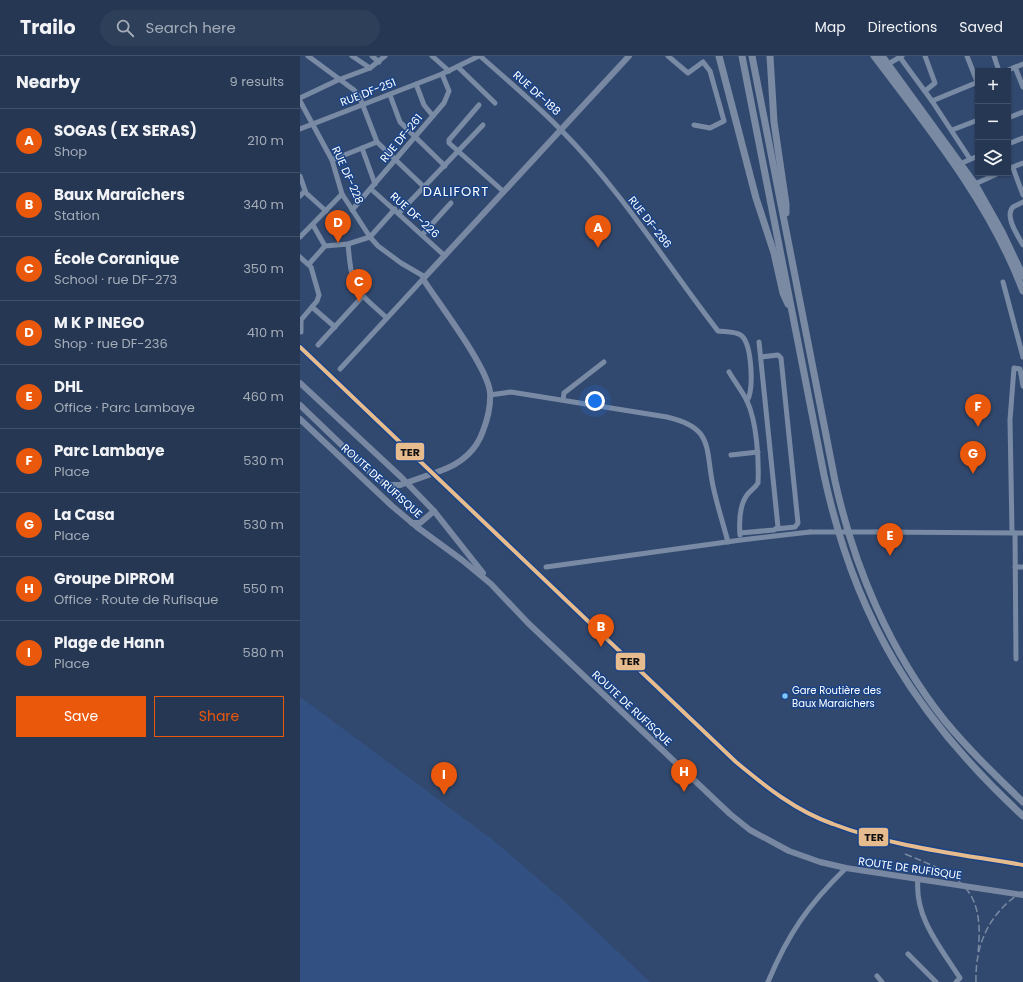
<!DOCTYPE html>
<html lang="en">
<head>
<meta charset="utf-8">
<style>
  :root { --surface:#263753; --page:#2e3f5a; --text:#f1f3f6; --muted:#a4acb8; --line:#42516a; --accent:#ea580c }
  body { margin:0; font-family:Poppins,sans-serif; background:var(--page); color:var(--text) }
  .controls { position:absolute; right:12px; top:12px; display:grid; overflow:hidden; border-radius:0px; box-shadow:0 1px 3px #0004 }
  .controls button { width:36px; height:36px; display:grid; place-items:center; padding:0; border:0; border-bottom:1px solid var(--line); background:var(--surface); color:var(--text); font:20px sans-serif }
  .you { position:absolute; left:295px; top:345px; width:14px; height:14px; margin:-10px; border:3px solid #fff; border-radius:50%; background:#1a73e8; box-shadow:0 0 0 6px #1a73e833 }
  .badge { display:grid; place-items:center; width:26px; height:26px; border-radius:50%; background:var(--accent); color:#fff; font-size:13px; font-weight:700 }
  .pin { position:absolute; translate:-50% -33px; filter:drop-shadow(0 1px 2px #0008) }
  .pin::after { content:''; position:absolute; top:21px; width:14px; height:12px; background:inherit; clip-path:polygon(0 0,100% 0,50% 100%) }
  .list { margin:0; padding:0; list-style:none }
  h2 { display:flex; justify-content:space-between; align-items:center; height:52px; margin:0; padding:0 16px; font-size:17px }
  h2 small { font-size:13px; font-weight:400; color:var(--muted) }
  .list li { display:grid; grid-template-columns:26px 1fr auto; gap:12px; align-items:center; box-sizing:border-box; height:64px; padding:0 16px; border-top:1px solid var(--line) }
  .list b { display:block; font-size:15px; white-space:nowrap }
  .list p { margin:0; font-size:13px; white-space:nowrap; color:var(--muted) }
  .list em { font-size:13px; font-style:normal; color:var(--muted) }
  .actions { display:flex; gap:8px; padding:12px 16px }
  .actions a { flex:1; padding:9px 0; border:1px solid var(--accent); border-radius:0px; text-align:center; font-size:14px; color:var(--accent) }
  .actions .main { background:var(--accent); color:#fff }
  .icon { flex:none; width:22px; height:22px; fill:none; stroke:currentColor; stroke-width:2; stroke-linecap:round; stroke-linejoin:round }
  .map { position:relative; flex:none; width:723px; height:926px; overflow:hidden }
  header { display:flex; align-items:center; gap:24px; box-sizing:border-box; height:56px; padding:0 20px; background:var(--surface); border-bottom:1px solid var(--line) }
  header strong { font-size:19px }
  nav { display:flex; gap:22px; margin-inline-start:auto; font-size:14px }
  .search { width:280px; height:36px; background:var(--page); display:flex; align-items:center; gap:10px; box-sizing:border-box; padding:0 14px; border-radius:22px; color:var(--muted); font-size:15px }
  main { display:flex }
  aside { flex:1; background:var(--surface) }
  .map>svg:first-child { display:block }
  .water { fill:#325182 }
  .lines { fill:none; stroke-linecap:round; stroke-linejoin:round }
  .minor { stroke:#798aa4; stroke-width:5 }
  .major { stroke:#7888a2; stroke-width:6 }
  .highway { stroke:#7a8aa3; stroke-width:7 }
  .rail { stroke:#7a8aa3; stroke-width:1.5; stroke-dasharray:7 3; stroke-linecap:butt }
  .minor-bridge { stroke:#798aa4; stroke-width:5 }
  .major-bridge { stroke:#7888a2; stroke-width:6 }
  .rail-1-casing { stroke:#194388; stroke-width:7 }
  .rail-1 { stroke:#e6bb8d; stroke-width:4 }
  .bus-dot { fill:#80c4ff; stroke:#194388; stroke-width:1.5 }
  .labels { text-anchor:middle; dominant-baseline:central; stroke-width:3; stroke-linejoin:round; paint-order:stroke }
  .bus-label { font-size:10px; fill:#fff; stroke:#194388; text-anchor:start }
  .street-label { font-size:11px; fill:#fff; stroke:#194388 }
  .quarter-label { font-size:13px; letter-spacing:1px; fill:#fff; stroke:#194388 }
  .line-badge { stroke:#194388; stroke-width:1.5 }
  .pale-badge-label { font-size:11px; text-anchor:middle; font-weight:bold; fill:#111 }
</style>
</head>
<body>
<header>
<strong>Trailo</strong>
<div class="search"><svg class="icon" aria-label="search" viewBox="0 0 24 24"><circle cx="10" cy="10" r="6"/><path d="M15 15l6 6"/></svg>Search here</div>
<nav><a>Map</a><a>Directions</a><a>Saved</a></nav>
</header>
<main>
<aside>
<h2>Nearby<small>9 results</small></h2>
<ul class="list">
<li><span class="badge">A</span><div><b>SOGAS ( EX SERAS)</b><p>Shop</p></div><em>210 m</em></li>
<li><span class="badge">B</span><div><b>Baux Maraîchers</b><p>Station</p></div><em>340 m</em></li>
<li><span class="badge">C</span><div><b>École Coranique</b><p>School · rue DF-273</p></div><em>350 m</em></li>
<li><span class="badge">D</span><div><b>M K P INEGO</b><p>Shop · rue DF-236</p></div><em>410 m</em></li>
<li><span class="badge">E</span><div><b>DHL</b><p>Office · Parc Lambaye</p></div><em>460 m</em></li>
<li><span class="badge">F</span><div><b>Parc Lambaye</b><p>Place</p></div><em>530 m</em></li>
<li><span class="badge">G</span><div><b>La Casa</b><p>Place</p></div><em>530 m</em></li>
<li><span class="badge">H</span><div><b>Groupe DIPROM</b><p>Office · Route de Rufisque</p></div><em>550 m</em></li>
<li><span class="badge">I</span><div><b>Plage de Hann</b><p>Place</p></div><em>580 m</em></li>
</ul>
<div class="actions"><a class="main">Save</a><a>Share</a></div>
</aside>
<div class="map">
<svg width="723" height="926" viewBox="0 0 723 926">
  <rect width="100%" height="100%" fill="#32496f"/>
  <!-- water -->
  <path class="water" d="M0,641L193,784L265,846L350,926H0Z"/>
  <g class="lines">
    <!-- minor -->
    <g class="minor">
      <path d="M8,0L54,34L60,42L77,86L124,131"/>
      <path d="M52,0L70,12"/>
      <path d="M72,0L79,6"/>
      <path d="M132,0L149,15"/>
      <path d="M180,0C207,24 236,48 261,74C321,134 366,208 418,275C425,276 437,275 442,280C452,290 454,334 447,345"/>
      <path d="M368,0L388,17L403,6L410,15L424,65L410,72L394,69"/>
      <path d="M599,0L632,45L670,103"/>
      <path d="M667,0L678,28"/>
      <path d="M694,0L699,15"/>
      <path d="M588,8L602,0"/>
      <path d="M158,11L195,47"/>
      <path d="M715,11L723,31"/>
      <path d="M706,15L723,8"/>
      <path d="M116,28L124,49L133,60"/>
      <path d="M625,35L635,27L625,0"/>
      <path d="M90,39L100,66L145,110"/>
      <path d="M0,42L38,24L70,12L85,0"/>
      <path d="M0,45L32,104L42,138L70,181L78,190L101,207L125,221"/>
      <path d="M632,45L678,26"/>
      <path d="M179,49L149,84V87L204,136"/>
      <path d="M708,62L723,56"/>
      <path d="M0,73L142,18L179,0"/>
      <path d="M652,74L678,64"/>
      <path d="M708,88L723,82"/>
      <path d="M62,92L75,128"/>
      <path d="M32,104L77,86"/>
      <path d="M662,107L678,100"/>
      <path d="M713,112L723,139"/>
      <path d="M708,113L723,107"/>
      <path d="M0,120L6,137L26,155"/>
      <path d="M675,128L699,117"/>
      <path d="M71,133L145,200"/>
      <path d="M0,140L5,135"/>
      <path d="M723,146L713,151C704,160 718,180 723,189"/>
      <path d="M52,154L144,47L149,35L142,18"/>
      <path d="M99,157L183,69"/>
      <path d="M13,169L25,190"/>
      <path d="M122,179L151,147"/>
      <path d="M0,181L42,138"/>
      <path d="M48,188C52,233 54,233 87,262"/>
      <path d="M0,201L11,211L19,239L17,245L1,264V276"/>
      <path d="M9,208L25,190L48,188L70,181L95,153"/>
      <path d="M703,226L723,301"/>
      <path d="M12,251L35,271"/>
      <path d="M18,289L63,240"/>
      <path d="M461,301L478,299L481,302L498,467L495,471L476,473"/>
      <path d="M40,313L123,223"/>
      <path d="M429,316C435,326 442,335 447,345C457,366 459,405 458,427C455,432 450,435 447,439C439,450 439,466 440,479"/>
      <path d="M190,339L211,336L367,361C414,372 405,391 413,430C417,449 423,467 428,486"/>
      <path d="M263,344L264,337L304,306"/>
      <path d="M431,399L458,396"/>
      <path d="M577,476L723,477"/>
      <path d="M712,476L710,364L714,312L720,313L723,330"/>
      <path d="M440,477L474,474L478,471L459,286"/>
      <path d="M715,477L716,603"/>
      <path d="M246,511L441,484L510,476"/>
      <path d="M715,511H723"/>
      <path d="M618,823C614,861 641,892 660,922L656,926"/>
      <path d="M608,898L636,926"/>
      <path d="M577,920L582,926"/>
      <path d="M468,926C488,878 508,849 546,812"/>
    </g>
    <!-- major -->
    <g class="major">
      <path d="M0,327L101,421L134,455L183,517"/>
      <path d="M0,349L77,423L89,429H100"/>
      <path d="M0,363L92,450L117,471L162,504L191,528L228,567L430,758L450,774L489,795L520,806L546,812L723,839"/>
      <path d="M140,415C160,408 176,395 183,375C188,362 191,349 190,336C187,310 139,248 123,223L329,0"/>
      <path d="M112,467H120L134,455"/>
    </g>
    <!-- highway -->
    <g class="highway">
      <path d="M419,0L456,142L474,197L483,237L488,248"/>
      <path d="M442,0L524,419C555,563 616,661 723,760"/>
      <path d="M452,0L535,425C554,511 590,596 645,665C669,694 696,720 723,746"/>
      <path d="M470,0L474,66L486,148V157"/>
      <path d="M574,0C629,73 690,147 723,235"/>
      <path d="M582,0L675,128L702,176L723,220"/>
    </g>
    <!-- rail -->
    <g class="rail">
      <path d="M605,798C660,820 685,831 678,897"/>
      <path d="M676,926C675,887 690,856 723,835"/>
    </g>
    <!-- minor-bridge -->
    <path class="minor-bridge" d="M510,476H577"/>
    <!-- major-bridge -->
    <path class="major-bridge" d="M100,429L140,415"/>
    <!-- rail-1 casing -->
    <g class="rail-1-casing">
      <path id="rail-1" d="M0,291L436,706C466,731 496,755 533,768C593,791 660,798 723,809"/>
    </g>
    <!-- rail-1 -->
    <use href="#rail-1" class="rail-1"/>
  </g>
  <!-- markers -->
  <circle class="bus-dot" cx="485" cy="640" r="3.5"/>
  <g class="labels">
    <!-- bus labels -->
    <g class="bus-label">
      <text x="492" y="634">Gare Routière des<tspan x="492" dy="13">Baux Maraichers</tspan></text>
    </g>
    <!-- street labels -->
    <g class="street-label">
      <text transform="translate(68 36) rotate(-21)">RUE DF-251</text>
      <text transform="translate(237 37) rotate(42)">RUE DF-188</text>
      <text transform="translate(101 82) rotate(-50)">RUE DF-261</text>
      <text transform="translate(48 119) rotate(66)">RUE DF-228</text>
      <text transform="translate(115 159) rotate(42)">RUE DF-226</text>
      <text transform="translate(350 166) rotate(52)">RUE DF-286</text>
      <text transform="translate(82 425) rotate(42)">ROUTE DE RUFISQUE</text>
      <text transform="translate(332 652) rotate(43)">ROUTE DE RUFISQUE</text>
      <text transform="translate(610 812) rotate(8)">ROUTE DE RUFISQUE</text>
    </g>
    <!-- quarter labels -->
    <g class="quarter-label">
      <text x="156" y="135">DALIFORT</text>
    </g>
  </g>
  <g class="line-badge">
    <rect x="95" y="386" width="30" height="19" rx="4" fill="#e6bb8d"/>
    <rect x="315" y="596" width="31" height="19" rx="4" fill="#e6bb8d"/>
    <rect x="558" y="771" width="31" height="20" rx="4" fill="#e6bb8d"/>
  </g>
  <g class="pale-badge-label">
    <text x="110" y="400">TER</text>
    <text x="330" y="609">TER</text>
    <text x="574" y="785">TER</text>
  </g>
</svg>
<div class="controls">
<button>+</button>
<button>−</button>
<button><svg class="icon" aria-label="layers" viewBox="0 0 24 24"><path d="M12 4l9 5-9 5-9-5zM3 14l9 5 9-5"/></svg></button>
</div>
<div class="you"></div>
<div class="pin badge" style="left:298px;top:192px">A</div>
<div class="pin badge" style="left:301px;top:591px">B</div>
<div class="pin badge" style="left:59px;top:246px">C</div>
<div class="pin badge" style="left:38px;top:187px">D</div>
<div class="pin badge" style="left:590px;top:500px">E</div>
<div class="pin badge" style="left:678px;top:371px">F</div>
<div class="pin badge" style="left:673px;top:418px">G</div>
<div class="pin badge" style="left:384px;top:736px">H</div>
<div class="pin badge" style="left:144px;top:739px">I</div>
</div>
</main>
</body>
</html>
